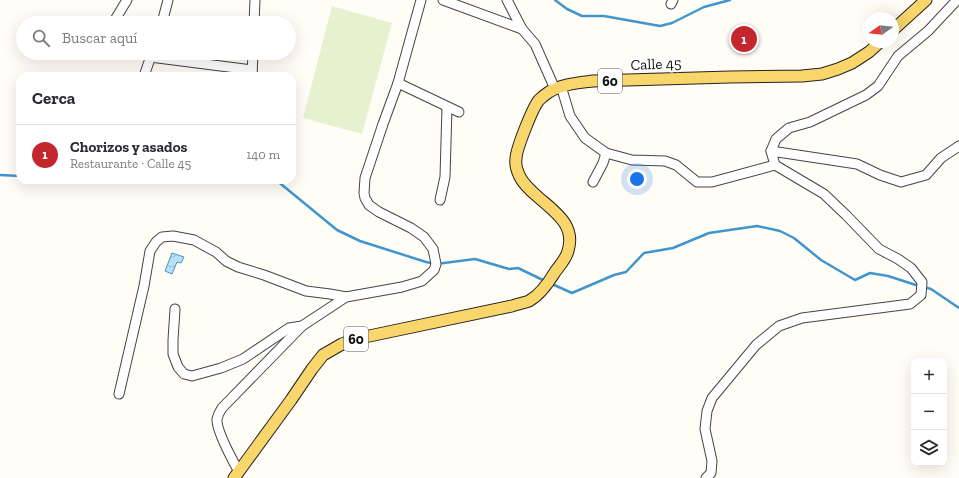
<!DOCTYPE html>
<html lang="es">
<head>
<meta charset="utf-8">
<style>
  :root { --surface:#fff; --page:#f2f2f3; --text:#2b2b33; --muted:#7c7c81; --line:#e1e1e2; --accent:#c4262e }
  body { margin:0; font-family:"Zilla Slab",serif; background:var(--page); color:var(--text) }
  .controls { position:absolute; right:12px; bottom:12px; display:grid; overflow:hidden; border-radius:8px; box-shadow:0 4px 16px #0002 }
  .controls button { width:36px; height:36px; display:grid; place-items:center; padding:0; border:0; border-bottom:1px solid var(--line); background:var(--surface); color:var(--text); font:20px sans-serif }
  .compass { position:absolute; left:863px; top:12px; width:36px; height:36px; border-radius:50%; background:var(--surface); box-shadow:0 4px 16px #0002; rotate:255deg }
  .you { position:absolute; left:637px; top:179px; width:14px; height:14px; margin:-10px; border:3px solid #fff; border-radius:50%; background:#1a73e8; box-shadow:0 0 0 6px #1a73e833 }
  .badge { display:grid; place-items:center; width:26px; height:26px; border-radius:50%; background:var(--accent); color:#fff; font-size:13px; font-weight:700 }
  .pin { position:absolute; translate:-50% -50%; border:2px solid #fff; box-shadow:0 1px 4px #0006 }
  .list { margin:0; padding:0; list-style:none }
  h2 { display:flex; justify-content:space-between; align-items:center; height:52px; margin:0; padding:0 16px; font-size:17px }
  h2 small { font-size:13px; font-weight:400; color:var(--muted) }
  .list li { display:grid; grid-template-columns:26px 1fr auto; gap:12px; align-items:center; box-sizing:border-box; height:60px; padding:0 16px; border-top:1px solid var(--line) }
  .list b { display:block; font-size:15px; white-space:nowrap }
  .list p { margin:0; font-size:13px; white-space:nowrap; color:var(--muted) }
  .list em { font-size:13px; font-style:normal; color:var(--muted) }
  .icon { flex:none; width:22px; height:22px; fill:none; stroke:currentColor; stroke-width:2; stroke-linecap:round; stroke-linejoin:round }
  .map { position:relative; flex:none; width:959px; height:478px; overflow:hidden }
  .search { position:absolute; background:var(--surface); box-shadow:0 4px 16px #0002; left:16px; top:16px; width:280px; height:44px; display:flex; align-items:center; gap:10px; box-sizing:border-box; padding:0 14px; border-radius:22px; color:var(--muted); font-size:15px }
  .panel { position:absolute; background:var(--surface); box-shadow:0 4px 16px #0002; left:16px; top:72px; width:280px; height:112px; border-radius:12px }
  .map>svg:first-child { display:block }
  .pitch { fill:#e6f2cf }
  .water { fill:url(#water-waves); stroke:#3f96cf }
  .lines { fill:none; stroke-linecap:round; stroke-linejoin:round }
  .stream { stroke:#3f96cf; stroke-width:2.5 }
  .minor-casing { stroke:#444; stroke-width:11 }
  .major-casing { stroke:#222; stroke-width:13 }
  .minor { stroke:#fff; stroke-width:9 }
  .major { stroke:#f9d66b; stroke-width:11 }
  .labels { text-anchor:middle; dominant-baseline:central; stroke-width:4; stroke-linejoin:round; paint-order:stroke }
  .shield { fill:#fff; stroke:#585858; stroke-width:1 }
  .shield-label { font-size:14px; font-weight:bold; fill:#111 }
  .street-label { font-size:15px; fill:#111; stroke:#fff }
</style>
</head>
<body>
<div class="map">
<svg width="959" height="478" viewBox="0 0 959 478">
  <defs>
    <pattern id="water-waves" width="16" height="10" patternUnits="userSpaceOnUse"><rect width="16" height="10" fill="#b9e0f7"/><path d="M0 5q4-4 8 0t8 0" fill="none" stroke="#9ebfd3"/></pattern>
  </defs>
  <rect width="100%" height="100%" fill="#fffdf5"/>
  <!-- pitch -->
  <path class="pitch" d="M332,6L392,23L362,134L303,118Z"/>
  <!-- water -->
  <path class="water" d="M172,253L184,257L181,263L177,262L172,274L165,271Z"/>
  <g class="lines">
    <!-- stream -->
    <g class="stream">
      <path d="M555,0L567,9L582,16H604L660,26L672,23L704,7L730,0"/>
      <path d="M0,175L20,176"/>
      <path d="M276,180L337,230L360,241L426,262L436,264L475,259L509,269L518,268L545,281"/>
      <path d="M552,284L572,293L614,275L626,272L644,253L673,248L709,233L757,226L780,231L794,238L821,260L855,280L870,273L888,276L919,286"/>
      <path d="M924,287L931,289L959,308"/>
    </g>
    <!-- minor casing -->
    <g class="minor-casing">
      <g id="minor">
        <path d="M443,0L522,29"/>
        <path d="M507,0L522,29L535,44L555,89"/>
        <path d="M671,4L673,0"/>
        <path d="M113,23L127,0"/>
        <path d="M162,23L168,0"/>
        <path d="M254,23L255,0"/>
        <path d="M150,57L252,70"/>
        <path d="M252,75L253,53"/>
        <path d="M144,76L152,53"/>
        <path d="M398,83L459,112"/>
        <path d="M561,86L570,116L585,138L606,153L603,163L593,182"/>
        <path d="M771,151L857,164L880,175L901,182L926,175L941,158L959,146"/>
        <path d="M606,153L632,160L665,161L676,165L697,182H712L775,165"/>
        <path d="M440,200L445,177L447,107"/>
        <path d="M175,309L173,340V354L178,367L184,374L192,376L221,368L243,359L289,328L302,326L346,297L402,287L422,281L434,270L436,264L433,249L424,237L411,228L379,212L369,205L365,198L364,193L365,178L383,124L398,83L421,0"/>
        <path d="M119,394L144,286L150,251L156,242L162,237L173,236L194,240L216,252L226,261L238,267L264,275L306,291L330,294L346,297"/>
        <path d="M239,472C233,461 216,431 217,419C218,415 220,411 222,408L302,326"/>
        <path d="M706,478L711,473L712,461L705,429L707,411L712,398L756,345L779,326L802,318L910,304L921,295L922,282L911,268L898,259L879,249L846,215L824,194L775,165L771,151L776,139L789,128L810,122L866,95L878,86L898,56L928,31L957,0"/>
      </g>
    </g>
    <!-- major casing -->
    <g class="major-casing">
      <g id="major">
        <path d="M893,30L926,0"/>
        <path d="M234,478L291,400L312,369L323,355L342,344L355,339L512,306C517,304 524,303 529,301C540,295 549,282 555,272C560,265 566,259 568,251C576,225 555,212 538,197C531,191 524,185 520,177C517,171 515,165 516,159C516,149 533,107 539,100C542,97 546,94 549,92C562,84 577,83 593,81L730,77L802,76L822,74L838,69L852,63L869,52L880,42"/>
      </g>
    </g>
    <!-- minor -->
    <use href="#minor" class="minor"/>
    <!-- major -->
    <use href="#major" class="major"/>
  </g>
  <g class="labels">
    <!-- shield labels -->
    <g class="shield">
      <rect x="598" y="69" width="24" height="24" rx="3"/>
      <rect x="344" y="327" width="24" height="24" rx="3"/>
    </g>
    <g class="shield-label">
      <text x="610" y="81">60</text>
      <text x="356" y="339">60</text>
    </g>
    <!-- street labels -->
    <g class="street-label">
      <text transform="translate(656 64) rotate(-2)">Calle 45</text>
    </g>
  </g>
</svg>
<div class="controls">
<button>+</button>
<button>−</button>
<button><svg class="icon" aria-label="layers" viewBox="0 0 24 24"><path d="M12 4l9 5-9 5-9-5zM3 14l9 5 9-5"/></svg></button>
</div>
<svg class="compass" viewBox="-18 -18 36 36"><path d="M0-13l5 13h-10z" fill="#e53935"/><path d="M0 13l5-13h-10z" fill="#7c7c81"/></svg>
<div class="you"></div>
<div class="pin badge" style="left:744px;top:39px">1</div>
<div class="search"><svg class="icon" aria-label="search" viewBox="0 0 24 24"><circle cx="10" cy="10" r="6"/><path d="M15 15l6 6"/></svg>Buscar aquí</div>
<section class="panel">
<h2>Cerca<small></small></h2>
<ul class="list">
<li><span class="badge">1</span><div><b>Chorizos y asados</b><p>Restaurante · Calle 45</p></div><em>140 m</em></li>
</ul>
</section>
</div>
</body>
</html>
